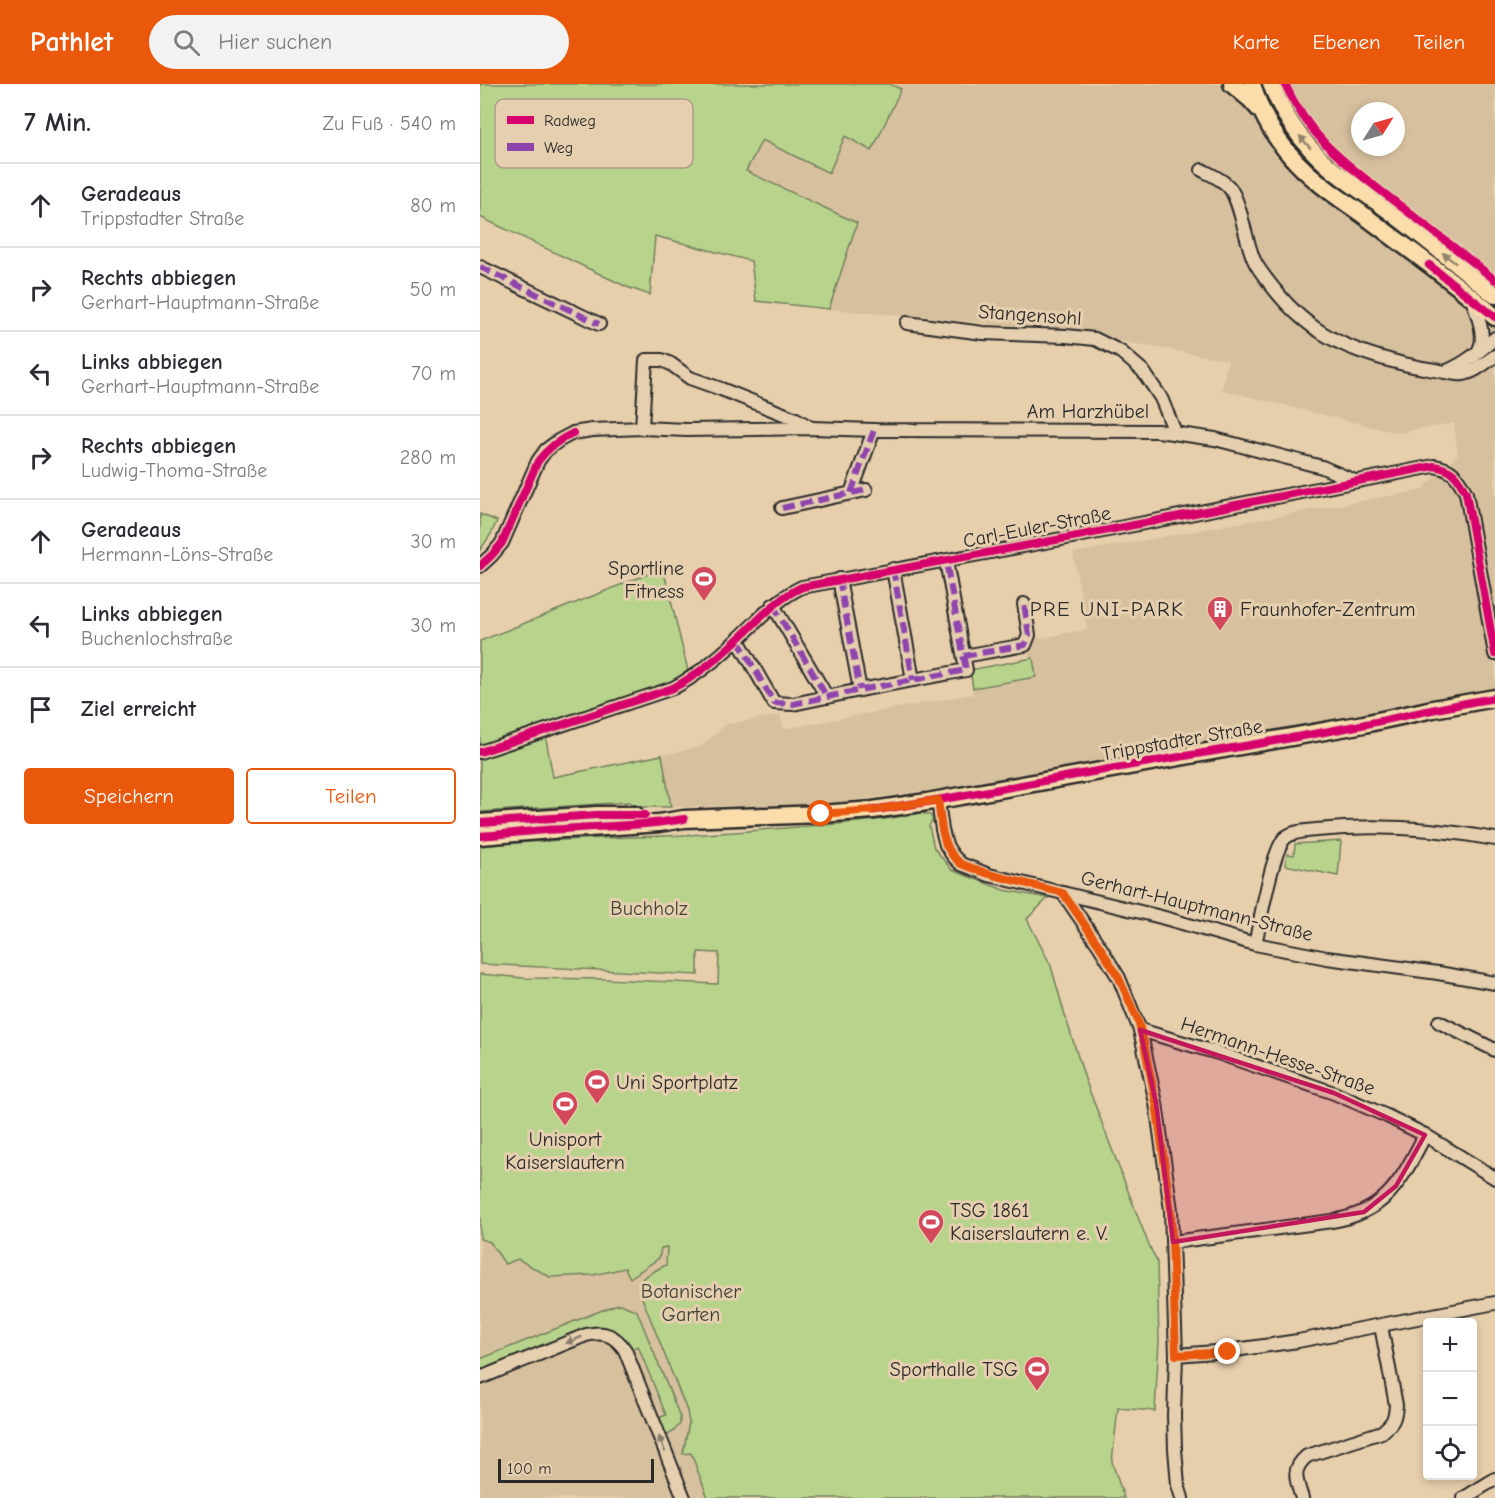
<!DOCTYPE html>
<html lang="de">
<head>
<meta charset="utf-8">
<style>
  :root { --surface:#fff; --page:#f2f2f3; --text:#2b2b33; --muted:#7c7c81; --line:#e1e1e2; --accent:#ea580c }
  body { margin:0; font-family:"Comic Neue",sans-serif; background:var(--page); color:var(--text) }
  .controls { position:absolute; right:18px; bottom:18px; display:grid; overflow:hidden; border-radius:6px; box-shadow:0 3px 9px #0003 }
  .controls button { width:54px; height:54px; display:grid; place-items:center; padding:0; border:0; border-bottom:2px solid var(--line); background:var(--surface); color:var(--text); font:30px sans-serif }
  .compass { position:absolute; left:871px; top:18px; width:54px; height:54px; border-radius:50%; background:var(--surface); box-shadow:0 3px 9px #0003; rotate:53deg }
  .scale { position:absolute; left:18px; bottom:15px; width:156px; box-sizing:border-box; padding-left:6px; border:3px solid #2b2b2b; border-top:0; font-size:16px; line-height:21px; white-space:nowrap; color:#2b2b2b; -webkit-text-stroke:4px #e6cfaf; paint-order:stroke }
  .stop { position:absolute; width:18px; height:18px; margin:-14px; border:4px solid #ea580c; border-radius:50%; background:#fff }
  .stop.end { background:#ea580c; border-color:#fff; box-shadow:0 2px 6px #0008 }
  .list { margin:0; padding:0; list-style:none }
  h2 { display:flex; justify-content:space-between; align-items:center; height:78px; margin:0; padding:0 24px; font-size:26px }
  h2 small { font-size:20px; font-weight:400; color:var(--muted) }
  .list li { display:grid; grid-template-columns:39px 1fr auto; gap:18px; align-items:center; box-sizing:border-box; height:84px; padding:0 24px; border-top:2px solid var(--line) }
  .list b { display:block; font-size:22px; white-space:nowrap }
  .list p { margin:0; font-size:20px; white-space:nowrap; color:var(--muted) }
  .list em { font-size:20px; font-style:normal; color:var(--muted) }
  .actions { display:flex; gap:12px; padding:18px 24px }
  .actions a { flex:1; padding:14px 0; border:2px solid var(--accent); border-radius:6px; text-align:center; font-size:21px; color:var(--accent) }
  .actions .main { background:var(--accent); color:#fff }
  .icon { flex:none; width:33px; height:33px; fill:none; stroke:currentColor; stroke-width:2; stroke-linecap:round; stroke-linejoin:round }
  .map { position:relative; flex:none; width:1015px; height:1414px; overflow:hidden }
  header { display:flex; align-items:center; gap:36px; box-sizing:border-box; height:84px; padding:0 30px; background:var(--accent); color:#fff }
  header strong { font-size:28px }
  nav { display:flex; gap:33px; margin-inline-start:auto; font-size:21px }
  .search { width:420px; height:54px; background:var(--page); display:flex; align-items:center; gap:15px; box-sizing:border-box; padding:0 21px; border-radius:33px; color:var(--muted); font-size:22px }
  main { display:flex }
  aside { flex:1; background:var(--surface) }
  .map>svg:first-child { display:block }
  .built { fill:#d7c09e; fill-rule:evenodd }
  .green { fill:#b8d48c; stroke:#72805c; stroke-width:1.5 }
  .lines { fill:none; stroke-linecap:round; stroke-linejoin:round }
  .minor-casing { stroke:#2b2b2b; stroke-width:16 }
  .major-casing { stroke:#2b2b2b; stroke-width:21 }
  .minor { stroke:#e6cfaf; stroke-width:12 }
  .major { stroke:#faddab; stroke-width:16 }
  .quiet { stroke:#8e44ad; stroke-width:6; stroke-dasharray:12 6; stroke-linecap:butt }
  .cycleway-casing { stroke:#e6cfaf; stroke-width:11 }
  .cycleway { stroke:#d6006c; stroke-width:8 }
  .oneway { fill:#92846b }
  .oneway2 { fill:#887d6d }
  .route { stroke:#ea580c; stroke-width:8 }
  .marked { fill:#c2185b; fill-opacity:0.2; stroke:#c2185b; stroke-width:4.5; stroke-linejoin:round }
  .labels { text-anchor:middle; dominant-baseline:central; stroke-width:6; stroke-linejoin:round; paint-order:stroke }
  .street-label { font-size:20px; fill:#2b2b2b; stroke:#e6cfaf }
  .poi-label { font-size:20px; fill:#2b2b2b; stroke:#e6cfaf; text-anchor:start }
  .park-label { font-size:20px; fill:#40443a; stroke:#e6cfaf }
  .neighbourhood-label { font-size:21px; letter-spacing:1.5px; fill:#2b2b2b; stroke:#e6cfaf }
  .key { fill:#e6cfaf; stroke:#ae9e87; stroke-width:1.5 }
  .key-label { font-size:16px; fill:#2b2b2b }
</style>
</head>
<body>
<header>
<strong>Pathlet</strong>
<div class="search"><svg class="icon" aria-label="search" viewBox="0 0 24 24"><circle cx="10" cy="10" r="6"/><path d="M15 15l6 6"/></svg>Hier suchen</div>
<nav><a>Karte</a><a>Ebenen</a><a>Teilen</a></nav>
</header>
<main>
<aside>
<h2>7 Min.<small>Zu Fuß · 540 m</small></h2>
<ul class="list">
<li><svg class="icon" aria-label="ahead" viewBox="0 0 24 24"><path d="M12 20V5M6 11l6-6 6 6"/></svg><div><b>Geradeaus</b><p>Trippstadter Straße</p></div><em>80 m</em></li>
<li><svg class="icon" aria-label="right" viewBox="0 0 24 24"><path d="M7 20v-9h11M14 6l5 5-5 5"/></svg><div><b>Rechts abbiegen</b><p>Gerhart-Hauptmann-Straße</p></div><em>50 m</em></li>
<li><svg class="icon" aria-label="left" viewBox="0 0 24 24"><path d="M17 20v-9H6M10 6l-5 5 5 5"/></svg><div><b>Links abbiegen</b><p>Gerhart-Hauptmann-Straße</p></div><em>70 m</em></li>
<li><svg class="icon" aria-label="right" viewBox="0 0 24 24"><path d="M7 20v-9h11M14 6l5 5-5 5"/></svg><div><b>Rechts abbiegen</b><p>Ludwig-Thoma-Straße</p></div><em>280 m</em></li>
<li><svg class="icon" aria-label="ahead" viewBox="0 0 24 24"><path d="M12 20V5M6 11l6-6 6 6"/></svg><div><b>Geradeaus</b><p>Hermann-Löns-Straße</p></div><em>30 m</em></li>
<li><svg class="icon" aria-label="left" viewBox="0 0 24 24"><path d="M17 20v-9H6M10 6l-5 5 5 5"/></svg><div><b>Links abbiegen</b><p>Buchenlochstraße</p></div><em>30 m</em></li>
<li><svg class="icon" aria-label="arrive" viewBox="0 0 24 24"><path d="M6 21V4h12l-3 4 3 4H6"/></svg><div><b>Ziel erreicht</b></div></li>
</ul>
<div class="actions"><a class="main">Speichern</a><a>Teilen</a></div>
</aside>
<div class="map">
<svg width="1015" height="1414" viewBox="0 0 1015 1414">
  <rect width="100%" height="100%" fill="#e7cfac"/>
  <filter id="ink" filterUnits="userSpaceOnUse"><feTurbulence type="fractalNoise" baseFrequency=".0167" numOctaves="2"/><feDisplacementMap in="SourceGraphic" scale="12" xChannelSelector="R" yChannelSelector="G"/><feConvolveMatrix kernelMatrix="1 2 1 2 8 2 1 2 1" color-interpolation-filters="sRGB"/></filter>
  <g filter="url(#ink)">
    <!-- built -->
    <g class="built">
      <path d="M409,0H1015V623L797,663L795,649L466,704L340,721L191,723L182,671L220,663L247,640L300,631L304,645L493,610L490,590L550,579L547,561L551,556L607,545L593,469L942,406L978,370L974,339L919,349L888,342L742,306L748,276L570,245L349,225L377,140L266,88L282,56L365,52L392,67L420,5ZM880,27H916V63H880Z"/>
      <path d="M0,890L44,894L123,895L272,1414H0Z"/>
    </g>
    <!-- green -->
    <g class="green">
      <path d="M0,0H409L421,5L392,67L365,52L349,89L282,56L266,87L377,139L349,225L276,217L271,177L175,152L170,211L147,203L0,133Z"/>
      <path d="M0,430L17,437L11,450L0,466Z"/>
      <path d="M183,484L210,595L66,647V655L73,693L182,671L191,723H160L148,718L0,728V557Z"/>
      <path d="M553,574L556,593L493,604L490,586Z"/>
      <path d="M441,729L450,731L453,735L449,742L454,764L472,786L524,806L568,814L547,835L571,882L584,928L605,995L668,1159L677,1178L679,1256L675,1327L638,1324L632,1378L644,1414H228L211,1369L203,1370L209,1338L207,1327L159,1206L163,1194L176,1186L186,1181L187,1163L181,1164L179,1174L150,1194L145,1184L113,1191L70,1193L38,1175L25,1180L10,1158L0,1155V890L44,894L123,895L238,900L239,869L218,868V891L0,880V762C68,755 137,754 205,751C243,749 281,746 318,743C359,740 401,737 441,729Z"/>
      <path d="M861,757L858,792L805,781L807,770L814,771L815,760Z"/>
      <path d="M141,1220L157,1227L200,1333V1340L193,1348L186,1352L179,1334L186,1331L158,1262L151,1265C141,1248 133,1243 113,1243L0,1286V1275L135,1221Z"/>
    </g>
    <g class="lines">
      <!-- minor casing -->
      <g class="minor-casing">
        <g id="minor">
          <path d="M722,86C730,90 742,95 749,103C761,118 765,156 774,176C779,187 788,197 795,206C830,250 868,266 920,279C935,283 950,285 965,288C971,289 976,291 983,290C995,288 1005,279 1015,272"/>
          <path d="M0,183L119,240"/>
          <path d="M992,214C996,229 1007,251 999,266C998,269 995,271 993,273"/>
          <path d="M427,239L503,249L586,252L615,255L641,268L663,287L681,314L695,348"/>
          <path d="M967,287C986,279 1000,267 1015,254"/>
          <path d="M162,344L166,276H182L191,280L210,294L241,305L316,335L331,344"/>
          <path d="M371,409L394,346"/>
          <path d="M302,424L386,406"/>
          <path d="M0,482L12,471L22,459L58,377L66,366L78,357L93,349L112,346L162,344L206,346L332,344L394,346L678,347L735,355L842,383L875,397"/>
          <path d="M413,485L433,596"/>
          <path d="M359,495L380,606"/>
          <path d="M293,521L347,613"/>
          <path d="M258,556L294,619L313,620L380,606L486,586L466,477"/>
          <path d="M484,572L545,561L549,551L544,520"/>
          <path d="M0,668L193,604C218,591 237,575 257,556C278,537 296,515 322,503L603,451L954,382C973,385 977,392 986,409L1015,570"/>
          <path d="M458,716L462,746L466,761L473,772L481,780L509,791L681,833L775,860L847,874L958,889L1015,899"/>
          <path d="M583,809L620,863L639,894L660,946L676,1019L691,1126L696,1271L694,1331L695,1365L698,1401L702,1414"/>
          <path d="M775,860C780,840 792,766 805,754C812,747 827,747 836,746C895,740 956,744 1015,755"/>
          <path d="M959,938L1015,966"/>
          <path d="M660,946L738,969L854,1009L909,1033L945,1051L1015,1094"/>
          <path d="M693,1158L852,1137C907,1128 921,1097 945,1051"/>
          <path d="M696,1271L748,1267L818,1257L1015,1219"/>
          <path d="M0,1294L106,1251C124,1247 135,1251 145,1266L204,1414"/>
          <path d="M822,1414C816,1396 811,1385 827,1372L902,1348C913,1339 915,1335 916,1321L901,1242"/>
          <path d="M984,1414L1015,1395"/>
        </g>
      </g>
      <!-- major casing -->
      <g class="major-casing">
        <g id="major">
          <path d="M752,0L770,15L779,25"/>
          <path d="M772,0C783,39 806,72 837,97C853,111 872,122 889,135C931,167 975,198 1015,233"/>
          <path d="M791,0C806,40 831,71 866,96C881,107 896,117 911,128C946,155 981,183 1015,211"/>
          <path d="M0,739L117,731H155"/>
          <path d="M0,752L83,745L109,744L179,739L204,735L341,730L393,726L447,718L884,640L953,625L1015,614"/>
        </g>
      </g>
      <!-- minor -->
      <use href="#minor" class="minor"/>
      <!-- major -->
      <use href="#major" class="major"/>
      <!-- quiet -->
      <g class="quiet">
        <path d="M0,183L119,240"/>
        <path d="M371,409L394,346"/>
        <path d="M302,424L386,406"/>
        <path d="M413,485L433,596"/>
        <path d="M359,495L380,606"/>
        <path d="M293,521L347,613"/>
        <path d="M258,556L294,619L313,620L380,606L486,586L466,477"/>
        <path d="M484,572L545,561L549,551L544,520"/>
      </g>
      <!-- cycleway casing -->
      <g class="cycleway-casing">
        <g id="cycleway">
          <path d="M805,0C830,55 864,78 910,114C945,141 981,168 1015,196"/>
          <path d="M949,181L1015,233"/>
          <path d="M0,482L12,471L22,459L58,377C68,364 78,356 93,349"/>
          <path d="M0,668L193,604C218,591 237,575 257,556C278,537 296,515 322,503L603,451L954,382C973,385 977,392 986,409L1015,570"/>
          <path d="M393,726C474,715 554,698 635,684C718,669 803,657 886,640C929,631 971,621 1015,614"/>
          <path d="M0,739L117,731H165"/>
          <path d="M0,752C28,750 56,746 83,745C124,742 164,742 204,735"/>
        </g>
      </g>
      <!-- cycleway -->
      <use href="#cycleway" class="cycleway"/>
    </g>
    <!-- one-way arrows -->
    <defs><path id="oneway-solid" d="M-6-.8H1V-3.2L6.5 0L1 3.2V.8H-6Z" transform="scale(1.5)"/></defs>
    <g class="oneway">
      <use href="#oneway-solid" transform="translate(825 58) rotate(-131)"/>
      <use href="#oneway-solid" transform="translate(969 174) rotate(-142)"/>
    </g>
    <g class="oneway2">
      <use href="#oneway-solid" transform="translate(94 1256) rotate(158)"/>
      <use href="#oneway-solid" transform="translate(182 1360) rotate(-112)"/>
    </g>
  </g>
  <g class="lines" filter="url(#ink)">
    <!-- route -->
    <path class="route" d="M341,730L393,726L458,716L462,746L466,761L473,772L481,780L509,790L583,809L620,863L639,894L658,937L663,955L676,1019L691,1126L696,1271L748,1268"/>
  </g>
  <!-- marked area -->
  <path class="marked" d="M660,946L854,1009L945,1051L916,1102L884,1128L693,1158L676,1019Z"/>
  <!-- icons -->
  <defs>
    <g id="stadium-pin" transform="scale(1.35)"><path d="M0 17L-7.5 6A9.5 9.5 0 1 1 7.5 6Z" fill="#d1495b" stroke="#e6cfaf"/><path d="M0-5a6.5 5 0 1 0 0 10a6.5 5 0 1 0 0-10ZM-3.5-1.8h7v3.6h-7Z" fill="#fff"/></g>
    <g id="building-pin" transform="scale(1.35)"><path d="M0 17L-7.5 6A9.5 9.5 0 1 1 7.5 6Z" fill="#d1495b" stroke="#e6cfaf"/><path d="M-4-6H4V6H1V3H-1V6H-4ZM-2.5-4.3h1.7v1.8h-1.7ZM.8-4.3h1.7v1.8H.8ZM-2.5-1h1.7V.8h-1.7ZM.8-1h1.7V.8H.8Z" fill="#fff"/></g>
  </defs>
  <g fill-rule="evenodd">
    <use href="#stadium-pin" x="224" y="495"/>
    <use href="#building-pin" x="740" y="525"/>
    <use href="#stadium-pin" x="117" y="998"/>
    <use href="#stadium-pin" x="85" y="1020"/>
    <use href="#stadium-pin" x="451" y="1138"/>
    <use href="#stadium-pin" x="557" y="1285"/>
  </g>
  <g class="labels">
    <!-- street labels -->
    <g class="street-label">
      <text transform="translate(550 231) rotate(4)">Stangensohl</text>
      <text x="608" y="327">Am Harzhübel</text>
      <text transform="translate(557 443) rotate(-11)">Carl-Euler-Straße</text>
      <text transform="translate(702 656) rotate(-10)">Trippstadter Straße</text>
      <text transform="translate(717 822) rotate(14)">Gerhart-Hauptmann-Straße</text>
      <text transform="translate(798 972) rotate(19)">Hermann-Hesse-Straße</text>
    </g>
    <!-- poi labels -->
    <g class="poi-label">
      <text x="204" y="484" text-anchor="end">Sportline<tspan x="204" dy="23">Fitness</tspan></text>
      <text x="760" y="525">Fraunhofer-Zentrum</text>
      <text x="136" y="998">Uni Sportplatz</text>
      <text x="85" y="1055" text-anchor="middle">Unisport<tspan x="85" dy="23">Kaiserslautern</tspan></text>
      <text x="470" y="1126">TSG 1861<tspan x="470" dy="23">Kaiserslautern e. V.</tspan></text>
      <text x="538" y="1285" text-anchor="end">Sporthalle TSG</text>
    </g>
    <!-- park labels -->
    <g class="park-label">
      <text x="169" y="824">Buchholz</text>
      <text x="211" y="1207">Botanischer<tspan x="211" dy="23">Garten</tspan></text>
    </g>
    <!-- neighbourhood labels -->
    <g class="neighbourhood-label">
      <text x="627" y="525">PRE UNI-PARK</text>
    </g>
  </g>
  <!-- legend -->
  <rect x="15" y="15" width="198" height="69" rx="9" class="key"/>
  <rect x="27" y="32" width="27" height="8" fill="#d6006c"/>
  <rect x="27" y="59" width="27" height="8" fill="#8e44ad"/>
  <g class="key-label">
    <text x="64" y="42">Radweg</text>
    <text x="64" y="69">Weg</text>
  </g>
</svg>
<div class="controls">
<button>+</button>
<button>−</button>
<button><svg class="icon" aria-label="locate" viewBox="0 0 24 24"><circle cx="12" cy="12" r="6"/><path d="M12 2v4M12 18v4M2 12h4M18 12h4"/></svg></button>
</div>
<svg class="compass" viewBox="-18 -18 36 36"><path d="M0-13l5 13h-10z" fill="#e53935"/><path d="M0 13l5-13h-10z" fill="#7c7c81"/></svg>
<div class="scale">100 m</div>
<div class="stop" style="left:341px;top:730px"></div>
<div class="stop end" style="left:748px;top:1268px"></div>
</div>
</main>
</body>
</html>
